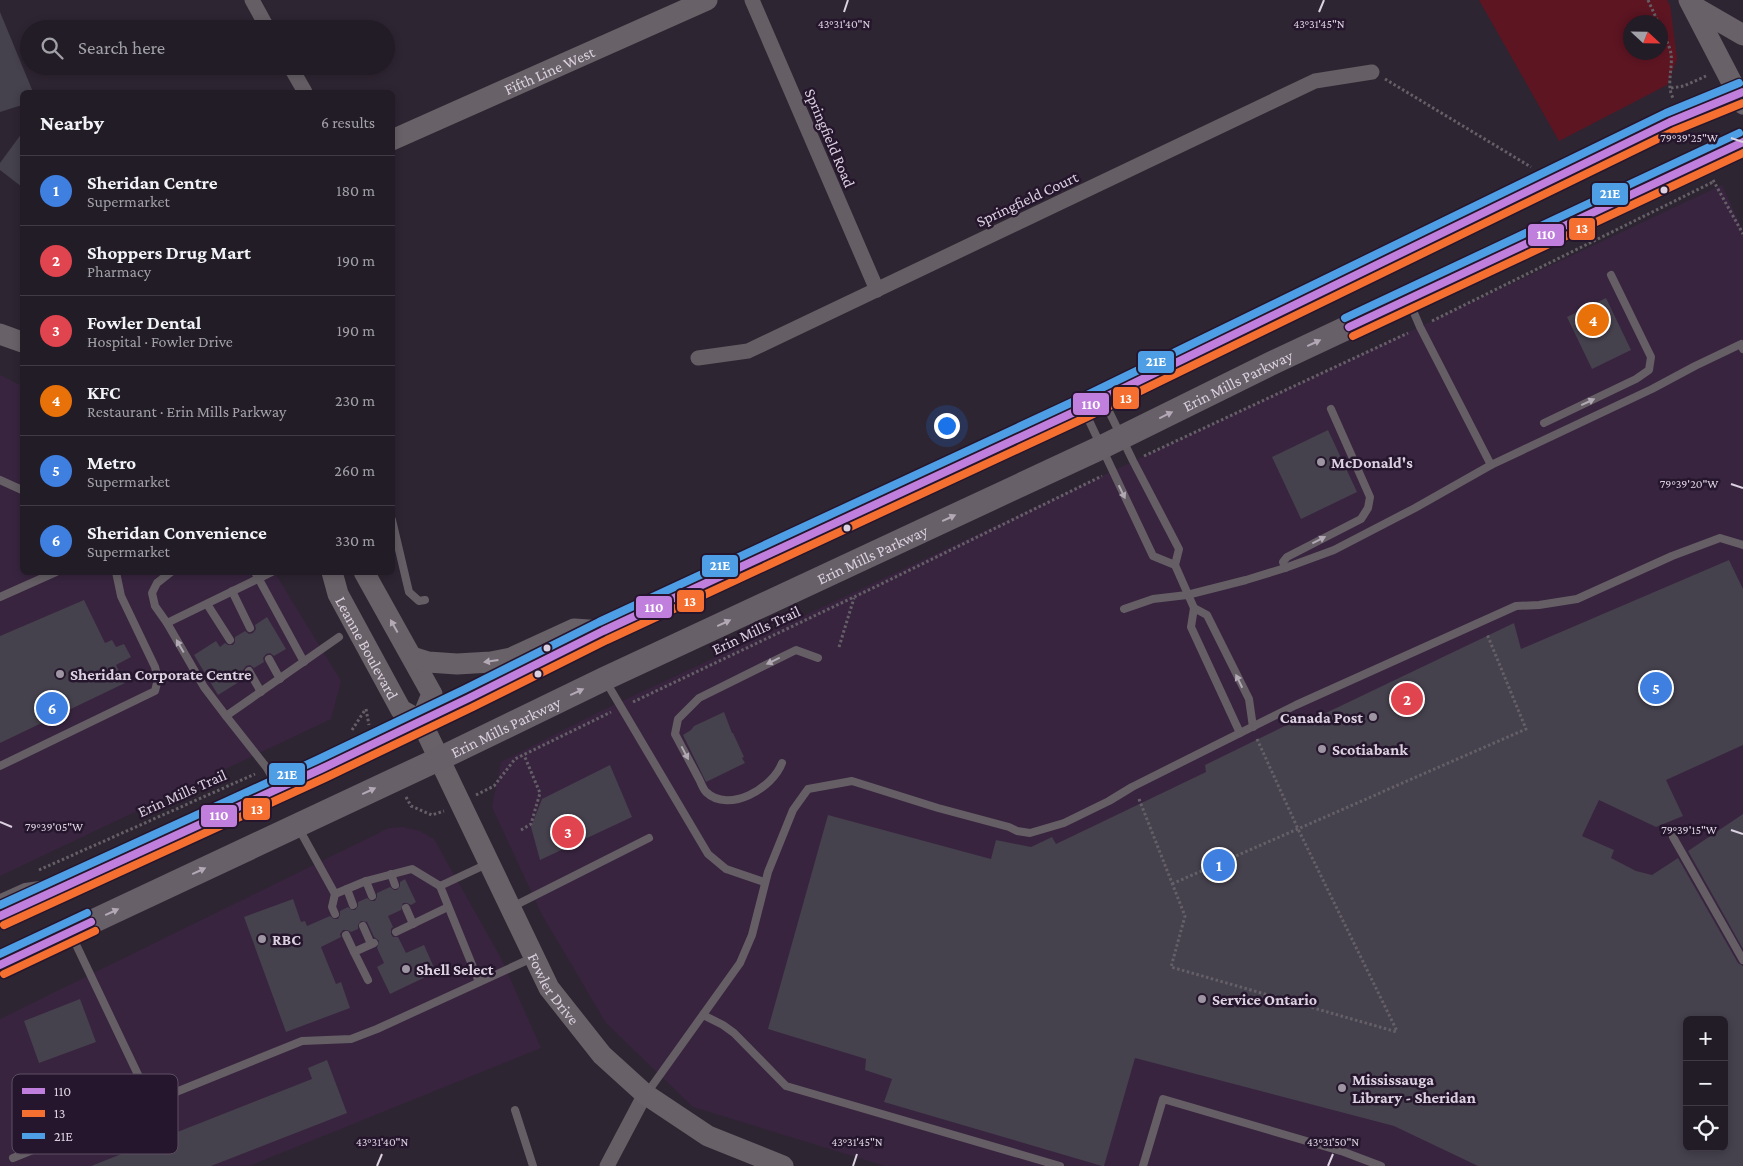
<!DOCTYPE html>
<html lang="en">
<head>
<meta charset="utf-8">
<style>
  :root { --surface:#221c26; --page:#2e2932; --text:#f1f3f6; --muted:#a2a1a7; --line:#3f3a43; --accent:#9e95a3 }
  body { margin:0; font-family:"Crimson Pro",serif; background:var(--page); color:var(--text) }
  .controls { position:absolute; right:15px; bottom:15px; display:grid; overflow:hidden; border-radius:8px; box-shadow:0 2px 8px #0003 }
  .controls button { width:45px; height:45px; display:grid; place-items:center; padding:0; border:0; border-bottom:1px solid var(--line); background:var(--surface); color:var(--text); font:25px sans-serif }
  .compass { position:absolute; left:1623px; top:15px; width:45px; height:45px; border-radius:50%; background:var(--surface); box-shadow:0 2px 8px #0003; rotate:112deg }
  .you { position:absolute; left:946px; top:425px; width:18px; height:18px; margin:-12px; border:4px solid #fff; border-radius:50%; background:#1a73e8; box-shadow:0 0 0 8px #1a73e833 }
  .badge { display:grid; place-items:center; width:32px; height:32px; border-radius:50%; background:var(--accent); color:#fff; font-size:16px; font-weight:700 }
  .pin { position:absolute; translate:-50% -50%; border:2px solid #fff; box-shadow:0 1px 5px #0006 }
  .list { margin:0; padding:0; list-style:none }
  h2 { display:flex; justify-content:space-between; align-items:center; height:65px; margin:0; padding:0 20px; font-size:21px }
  h2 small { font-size:16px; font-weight:400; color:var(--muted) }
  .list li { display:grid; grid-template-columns:32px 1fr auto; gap:15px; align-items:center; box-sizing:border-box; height:70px; padding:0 20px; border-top:1px solid var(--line) }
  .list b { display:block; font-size:19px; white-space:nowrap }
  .list p { margin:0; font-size:16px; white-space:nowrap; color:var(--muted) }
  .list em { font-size:16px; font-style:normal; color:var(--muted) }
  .icon { flex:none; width:28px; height:28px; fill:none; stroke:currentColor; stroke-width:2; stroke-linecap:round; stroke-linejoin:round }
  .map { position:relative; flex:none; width:1743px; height:1166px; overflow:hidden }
  .search { position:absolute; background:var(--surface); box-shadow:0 2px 8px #0003; left:20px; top:20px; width:375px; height:55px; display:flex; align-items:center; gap:12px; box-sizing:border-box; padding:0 18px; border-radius:28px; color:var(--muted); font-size:19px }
  .panel { position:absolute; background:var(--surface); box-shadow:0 2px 8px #0003; left:20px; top:90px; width:375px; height:485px; border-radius:8px }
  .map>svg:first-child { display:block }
  .built { fill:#38243f; fill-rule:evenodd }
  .green { fill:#5d1522; fill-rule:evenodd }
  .building { fill:#45414d; fill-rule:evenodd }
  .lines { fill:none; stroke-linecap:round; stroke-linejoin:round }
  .path { stroke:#656067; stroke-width:3; stroke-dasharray:2.5 2.5; stroke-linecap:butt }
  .lane { stroke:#655f65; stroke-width:8 }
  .street { stroke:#655f65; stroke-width:15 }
  .secondary { stroke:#696168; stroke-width:21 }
  .primary { stroke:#686068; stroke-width:24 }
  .bus-1-casing { stroke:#26162d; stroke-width:11 }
  .bus-2-casing { stroke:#26162d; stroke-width:11 }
  .bus-3-casing { stroke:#26162d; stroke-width:11 }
  .bus-1 { stroke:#c07fdc; stroke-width:8 }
  .bus-2 { stroke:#f46f30; stroke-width:8 }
  .bus-3 { stroke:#4d9ee5; stroke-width:8 }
  .oneway { fill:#b3a9b6 }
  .oneway2 { fill:#b2a9b5 }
  .oneway3 { fill:#b3aab6 }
  .ticks { fill:none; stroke:#dbd1e0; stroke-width:2 }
  .bus-dot { fill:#dbd1e0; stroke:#26162d; stroke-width:2 }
  .poi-dot { fill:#9e95a3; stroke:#26162d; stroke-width:2 }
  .labels { text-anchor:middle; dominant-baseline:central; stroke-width:5; stroke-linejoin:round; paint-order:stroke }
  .street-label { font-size:16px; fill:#dbd1e0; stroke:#26162d }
  .poi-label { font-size:16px; font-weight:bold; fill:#dbd1e0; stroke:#26162d; text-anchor:start }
  .key { fill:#26162d; stroke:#5c4e63; stroke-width:1 }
  .key-label { font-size:14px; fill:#dbd1e0 }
  .ticks-label { font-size:12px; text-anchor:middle; fill:#dbd1e0; stroke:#26162d; stroke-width:5; stroke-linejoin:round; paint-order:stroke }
  .line-badge { stroke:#26162d; stroke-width:2 }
  .badge-label { font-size:14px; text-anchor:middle; font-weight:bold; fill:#fff }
</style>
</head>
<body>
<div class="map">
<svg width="1743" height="1166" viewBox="0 0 1743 1166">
  <rect width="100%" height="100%" fill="#2e2532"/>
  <!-- built -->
  <g class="built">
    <path d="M1722,185L1743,231V1166H885L693,1107L606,1023L541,913L492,807L501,762L599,712ZM1687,1020H1724V1147H1687Z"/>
    <path d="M0,375L22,386V572L275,573L341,681L331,719L0,876Z"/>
    <path d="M403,827L420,831L434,839L501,958L541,1048L249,1166H0V1019L389,828Z"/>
  </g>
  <!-- green -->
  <path class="green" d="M1479,0H1667L1670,5L1677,59L1667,85L1559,141ZM1630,22H1660V52H1630Z"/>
  <!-- building -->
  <g class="building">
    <path d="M0,12L33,92H22V105L0,112Z"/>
    <path d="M22,133V187L0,170V163Z"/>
    <path d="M1606,298L1631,350L1592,369L1567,317Z"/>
    <path d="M1328,430L1357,492L1301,519L1272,457Z"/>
    <path d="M1729,560L1743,589V745L1666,780L1683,816L1656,827L1599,800L1582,836L1614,850L1611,858L1636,871L1652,875L1678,858L1738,963L1743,966V1166H1478L1394,1126L1135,1058L1104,1166H1102L884,1102L892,1079L865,1070L866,1059L768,1029L828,815L991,859L996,840L1031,847L1052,837L1056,844L1206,772L1205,765L1303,717L1307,722L1514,623L1521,649ZM1687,1020H1724V1147H1687Z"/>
    <path d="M84,600L105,643L112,640L116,647L124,644L131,657L116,665L125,683L0,743V636Z"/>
    <path d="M267,617L286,649L274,656L270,653L266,654L263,658L264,662L254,668L250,665L246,666L243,670L244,674L237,679L239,682L218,695L194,655L216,641L220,647L225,643L228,645H233L235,642V637L245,631L249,634L253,633L256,629L255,625Z"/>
    <path d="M724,712L732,733H733L744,757L742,758L745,763L706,782L683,735L691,730L694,726Z"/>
    <path d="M610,765L632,817L540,860L531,827L542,799Z"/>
    <path d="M1743,814V949L1688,851Z"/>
    <path d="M405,879L416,902L411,905L407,903H403L401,910L388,916L393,927L391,929V934L393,937H398L406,953L424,945L436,972L390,994L377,967L384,963L377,948L379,941L374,937L367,922L361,921L358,925V929L351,932L347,930H343L340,934L341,937L321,947L336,984L341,982L350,1008L286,1032L244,917L293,899L301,922L305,921L307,926L330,916L334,919H338L340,915V911L348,907L352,910H355L358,906V902L367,898L371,901H375L377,897V893L390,887L394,890H397L400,886V882Z"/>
    <path d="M80,999L96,1042L39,1063L24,1021Z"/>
    <path d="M327,1060L347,1113L211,1166H91L312,1079L308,1068Z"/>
  </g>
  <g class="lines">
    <!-- path -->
    <g class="path">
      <path d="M1648,0L1658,22"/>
      <path d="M1660,28C1664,36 1670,46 1671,54C1673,68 1666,85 1673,98"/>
      <path d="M1385,79L1531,167"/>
      <path d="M1671,88L1684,86L1706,76"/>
      <path d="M1713,180L1743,234"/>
      <path d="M1432,321L1713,182"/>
      <path d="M1144,456L1408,333"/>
      <path d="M839,647L854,598"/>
      <path d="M633,702L875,587L1102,476"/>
      <path d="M366,709L369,725"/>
      <path d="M352,730L365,710"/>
      <path d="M1257,739L1298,829L1397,1031"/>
      <path d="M476,795L494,786L515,759L611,712"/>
      <path d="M406,797L411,806L432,815L444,811"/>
      <path d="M1139,799L1185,916L1171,967L1397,1032"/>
      <path d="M521,830L531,824L540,793L524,755"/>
      <path d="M39,870L255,774"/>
      <path d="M1172,884L1526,729L1487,634"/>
    </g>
    <!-- lane -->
    <g class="lane">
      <path d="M1409,301L1420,327L1491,465L1652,389L1695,366L1741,344L1743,349"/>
      <path d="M1104,401L1133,461L1179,549L1175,565L1194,608L1191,627L1240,733"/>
      <path d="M1084,410L1153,556L1175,565"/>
      <path d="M1544,423L1636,379L1649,370L1651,357L1611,275"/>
      <path d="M0,480L22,490"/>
      <path d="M392,520L409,592L419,601L425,600"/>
      <path d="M1285,568L1283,562L1287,557L1361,519L1368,508L1370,497L1331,409"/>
      <path d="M171,572L157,583L152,593L155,606L167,623L204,687L226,716"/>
      <path d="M255,572L304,662"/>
      <path d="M232,591L250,628"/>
      <path d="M0,597L56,572"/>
      <path d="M207,604L230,640"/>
      <path d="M1194,608L1207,615L1249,699L1253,727"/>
      <path d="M1124,609L1153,599L1187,595L1246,580L1285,568L1334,550L1415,508L1491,465"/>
      <path d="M167,623L272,572"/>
      <path d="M269,659L280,679"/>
      <path d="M249,671L261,692"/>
      <path d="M605,680L708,854L726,869L764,882"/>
      <path d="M782,763C773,788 729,814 706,792C703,789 701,783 699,779C691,764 683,749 675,734L678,719L699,698L796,650L818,658"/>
      <path d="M0,766L155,691L158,679L155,667L121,596L116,572"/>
      <path d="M277,786L267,768L226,716L339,637"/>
      <path d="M298,827L335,894L366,881L412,869L440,886"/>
      <path d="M1673,837L1743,960"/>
      <path d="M391,874L395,885"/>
      <path d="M366,881L372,896"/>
      <path d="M347,889L353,905"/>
      <path d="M0,898L25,887L47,884"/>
      <path d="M512,907L649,838"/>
      <path d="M406,908L413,924"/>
      <path d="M335,914L332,907L335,894"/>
      <path d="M363,926L371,944"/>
      <path d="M396,932L448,907"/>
      <path d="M71,934L151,1102"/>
      <path d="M346,935L354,952"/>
      <path d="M368,980L354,952L374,943"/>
      <path d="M479,982L440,886L489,863"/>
      <path d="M703,1015L723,1025L734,1033L786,1086L1060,1166"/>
      <path d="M647,1093L740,963L752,935L768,872L793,810L808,789L852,781L938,808L1009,827L1017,831L1030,833L1064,823L1109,801L1132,787L1296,705L1516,606L1539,605L1577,599L1672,556L1720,538L1743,545"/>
      <path d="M515,1110L533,1166"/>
      <path d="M13,1158L302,1041L351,1039L377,1029L532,958"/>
      <path d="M1143,1166L1163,1099L1344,1152L1381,1166"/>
    </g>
    <!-- street -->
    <g class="street">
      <path d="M252,0L268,29"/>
      <path d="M752,0L877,290"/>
      <path d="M290,66L305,92"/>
      <path d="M698,358L748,351L1315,81L1372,72"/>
      <path d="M607,1166L645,1094"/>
    </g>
    <!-- secondary -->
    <g class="secondary">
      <path d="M1689,0L1743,104"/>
      <path d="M1693,6L1743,35"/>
      <path id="s1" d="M392,140L707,0"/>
      <path d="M0,334L22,342"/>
      <path id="s2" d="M332,572L338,594L401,710L421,721"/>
      <path d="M364,572L432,694L421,721"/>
      <path d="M412,657L428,662L457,664L491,662L511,658L574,629L603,631"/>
      <path id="s3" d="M421,721L549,988L602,1055L645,1094L708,1136L783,1166"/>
    </g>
    <!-- primary -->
    <g class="primary">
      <path d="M0,916L321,769L469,698L603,631L1083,408L1670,122L1743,92"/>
      <path id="s4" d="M0,965L439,759L604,679L1102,447L1270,364L1743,142"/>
    </g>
    <!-- bus-1 casing -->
    <g class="bus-1-casing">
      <g id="bus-1">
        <path d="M1349,327L1743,142"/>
        <path d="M0,916L321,769L469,698L603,631L1083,408L1670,122L1743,92"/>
        <path d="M0,965L91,922"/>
      </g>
    </g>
    <!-- bus-2 casing -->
    <g class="bus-2-casing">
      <g id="bus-2">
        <path d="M1353,336L1743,153"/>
        <path d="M4,925L325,778L473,707L607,640L1087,417L1674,131L1743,103"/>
        <path d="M4,974L95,931"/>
      </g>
    </g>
    <!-- bus-3 casing -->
    <g class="bus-3-casing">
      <g id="bus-3">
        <path d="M1345,318L1739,133"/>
        <path d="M0,905L317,760L465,689L599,622L1079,399L1666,113L1739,83"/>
        <path d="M0,954L87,913"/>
      </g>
    </g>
    <!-- bus-1 -->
    <use href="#bus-1" class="bus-1"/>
    <!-- bus-2 -->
    <use href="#bus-2" class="bus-2"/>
    <!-- bus-3 -->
    <use href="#bus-3" class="bus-3"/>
  </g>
  <!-- one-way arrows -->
  <defs><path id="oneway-solid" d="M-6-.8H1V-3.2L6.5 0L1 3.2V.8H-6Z" transform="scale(1.25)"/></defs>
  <g class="oneway">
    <use href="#oneway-solid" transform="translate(1314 343) rotate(-25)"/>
    <use href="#oneway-solid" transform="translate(1166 415) rotate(-26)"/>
    <use href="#oneway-solid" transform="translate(949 518) rotate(-25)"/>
    <use href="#oneway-solid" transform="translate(724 623) rotate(-25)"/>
    <use href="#oneway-solid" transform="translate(577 692) rotate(-25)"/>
    <use href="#oneway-solid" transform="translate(369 791) rotate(-25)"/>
    <use href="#oneway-solid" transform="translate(199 871) rotate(-25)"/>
    <use href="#oneway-solid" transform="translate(112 912) rotate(-25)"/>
  </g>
  <g class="oneway2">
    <use href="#oneway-solid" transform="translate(1588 402) rotate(-25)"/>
    <use href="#oneway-solid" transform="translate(1122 492) rotate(64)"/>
    <use href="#oneway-solid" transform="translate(1319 540) rotate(-27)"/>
    <use href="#oneway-solid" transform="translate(180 646) rotate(-120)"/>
    <use href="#oneway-solid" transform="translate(773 661) rotate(154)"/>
    <use href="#oneway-solid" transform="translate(1239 681) rotate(-116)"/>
    <use href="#oneway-solid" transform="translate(685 753) rotate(62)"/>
  </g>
  <g class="oneway3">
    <use href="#oneway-solid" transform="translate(394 626) rotate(-119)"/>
    <use href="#oneway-solid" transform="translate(491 661) rotate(172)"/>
  </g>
  <!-- ticks -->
  <path class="ticks" d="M844,12L848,0M1319,12L1324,0M1731,138L1743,142M1731,484L1743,488M0,822L12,827M1731,830L1743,834M377,1166L382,1154M853,1166L857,1154M1328,1166L1333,1154"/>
  <!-- markers -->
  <g class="bus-dot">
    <circle cx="1664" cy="190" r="4.5"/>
    <circle cx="847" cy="528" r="4.5"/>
    <circle cx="547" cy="648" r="4.5"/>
    <circle cx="538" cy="674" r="4.5"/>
  </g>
  <g class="poi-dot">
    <circle cx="1321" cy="462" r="5"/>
    <circle cx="60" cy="674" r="5"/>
    <circle cx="1373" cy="717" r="5"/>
    <circle cx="1322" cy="749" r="5"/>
    <circle cx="262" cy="939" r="5"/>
    <circle cx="406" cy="969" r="5"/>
    <circle cx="1202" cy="999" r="5"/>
    <circle cx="1342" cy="1088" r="5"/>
  </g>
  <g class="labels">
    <!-- street labels -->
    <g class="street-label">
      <text stroke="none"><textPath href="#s1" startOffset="172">Fifth Line West</textPath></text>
      <text transform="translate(830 138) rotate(67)">Springfield Road</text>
      <text transform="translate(1027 199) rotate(-25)">Springfield Court</text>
      <text stroke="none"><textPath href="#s4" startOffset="1369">Erin Mills Parkway</textPath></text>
      <text stroke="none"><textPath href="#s4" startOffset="964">Erin Mills Parkway</textPath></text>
      <text transform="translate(756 630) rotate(-25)">Erin Mills Trail</text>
      <text stroke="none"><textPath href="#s2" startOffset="84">Leanne Boulevard</textPath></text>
      <text stroke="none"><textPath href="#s4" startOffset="559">Erin Mills Parkway</textPath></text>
      <text transform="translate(182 793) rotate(-24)">Erin Mills Trail</text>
      <text stroke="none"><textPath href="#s3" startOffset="299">Fowler Drive</textPath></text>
    </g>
    <!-- poi labels -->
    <g class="poi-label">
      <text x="1331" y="462">McDonald's</text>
      <text x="70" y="674">Sheridan Corporate Centre</text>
      <text x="1363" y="717" text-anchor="end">Canada Post</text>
      <text x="1332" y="749">Scotiabank</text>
      <text x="272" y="939">RBC</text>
      <text x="416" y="969">Shell Select</text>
      <text x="1212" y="999">Service Ontario</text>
      <text x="1352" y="1079">Mississauga<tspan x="1352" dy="18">Library - Sheridan</tspan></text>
    </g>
  </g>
  <!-- legend -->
  <rect x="12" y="1074" width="166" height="80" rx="8" class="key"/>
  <rect x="22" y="1088" width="23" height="6" fill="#c07fdc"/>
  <rect x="22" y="1110" width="23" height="7" fill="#f46f30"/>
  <rect x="22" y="1133" width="23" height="6" fill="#4d9ee5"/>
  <g class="key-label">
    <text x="54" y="1096">110</text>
    <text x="54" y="1118">13</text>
    <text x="54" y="1141">21E</text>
  </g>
  <g class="ticks-label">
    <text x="844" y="28">43°31'40"N</text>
    <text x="1319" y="28">43°31'45"N</text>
    <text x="1689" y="142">79°39'25"W</text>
    <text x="1689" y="488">79°39'20"W</text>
    <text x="54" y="831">79°39'05"W</text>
    <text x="1689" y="834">79°39'15"W</text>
    <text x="382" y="1146">43°31'40"N</text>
    <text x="857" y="1146">43°31'45"N</text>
    <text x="1333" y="1146">43°31'50"N</text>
  </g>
  <g class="line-badge">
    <rect x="1591" y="182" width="38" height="24" rx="5" fill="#4d9ee5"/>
    <rect x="1568" y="217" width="28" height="24" rx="5" fill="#f46f30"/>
    <rect x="1527" y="223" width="38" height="24" rx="5" fill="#c07fdc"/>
    <rect x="1137" y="350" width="38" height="24" rx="5" fill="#4d9ee5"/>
    <rect x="1112" y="386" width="28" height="24" rx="5" fill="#f46f30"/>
    <rect x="1072" y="392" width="38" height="24" rx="5" fill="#c07fdc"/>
    <rect x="701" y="554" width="38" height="24" rx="5" fill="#4d9ee5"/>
    <rect x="676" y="589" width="29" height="24" rx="5" fill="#f46f30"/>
    <rect x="635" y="595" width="38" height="24" rx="5" fill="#c07fdc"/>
    <rect x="268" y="762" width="38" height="24" rx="5" fill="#4d9ee5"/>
    <rect x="242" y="797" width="29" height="24" rx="5" fill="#f46f30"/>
    <rect x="200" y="804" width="38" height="24" rx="5" fill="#c07fdc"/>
  </g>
  <g class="badge-label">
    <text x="1610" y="198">21E</text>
    <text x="1582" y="233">13</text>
    <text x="1546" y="239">110</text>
    <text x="1156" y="366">21E</text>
    <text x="1126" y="403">13</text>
    <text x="1091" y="409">110</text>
    <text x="720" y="570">21E</text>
    <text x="690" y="606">13</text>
    <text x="654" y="612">110</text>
    <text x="287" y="779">21E</text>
    <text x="257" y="814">13</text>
    <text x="219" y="820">110</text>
  </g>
</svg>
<div class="controls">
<button>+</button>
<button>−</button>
<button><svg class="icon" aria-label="locate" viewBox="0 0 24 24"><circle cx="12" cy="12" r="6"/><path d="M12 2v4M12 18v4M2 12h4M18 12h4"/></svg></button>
</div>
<svg class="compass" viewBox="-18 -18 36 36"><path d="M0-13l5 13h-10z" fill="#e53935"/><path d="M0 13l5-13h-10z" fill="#a2a1a7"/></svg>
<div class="you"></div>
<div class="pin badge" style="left:1219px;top:865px;background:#3f7fe0">1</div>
<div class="pin badge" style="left:1407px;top:699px;background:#e0444e">2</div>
<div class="pin badge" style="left:568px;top:832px;background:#e0444e">3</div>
<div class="pin badge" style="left:1593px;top:320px;background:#e8710a">4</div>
<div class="pin badge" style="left:1656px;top:688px;background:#3f7fe0">5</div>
<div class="pin badge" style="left:52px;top:708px;background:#3f7fe0">6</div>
<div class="search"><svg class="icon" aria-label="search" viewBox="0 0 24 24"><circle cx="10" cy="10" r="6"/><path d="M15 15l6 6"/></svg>Search here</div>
<section class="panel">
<h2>Nearby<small>6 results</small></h2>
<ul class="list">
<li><span class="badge" style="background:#3f7fe0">1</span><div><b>Sheridan Centre</b><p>Supermarket</p></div><em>180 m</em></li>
<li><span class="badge" style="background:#e0444e">2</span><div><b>Shoppers Drug Mart</b><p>Pharmacy</p></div><em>190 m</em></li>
<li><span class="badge" style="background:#e0444e">3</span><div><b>Fowler Dental</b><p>Hospital · Fowler Drive</p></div><em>190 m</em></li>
<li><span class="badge" style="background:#e8710a">4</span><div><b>KFC</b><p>Restaurant · Erin Mills Parkway</p></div><em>230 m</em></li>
<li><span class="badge" style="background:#3f7fe0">5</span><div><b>Metro</b><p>Supermarket</p></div><em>260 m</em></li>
<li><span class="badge" style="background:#3f7fe0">6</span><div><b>Sheridan Convenience</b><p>Supermarket</p></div><em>330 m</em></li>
</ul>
</section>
</div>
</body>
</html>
